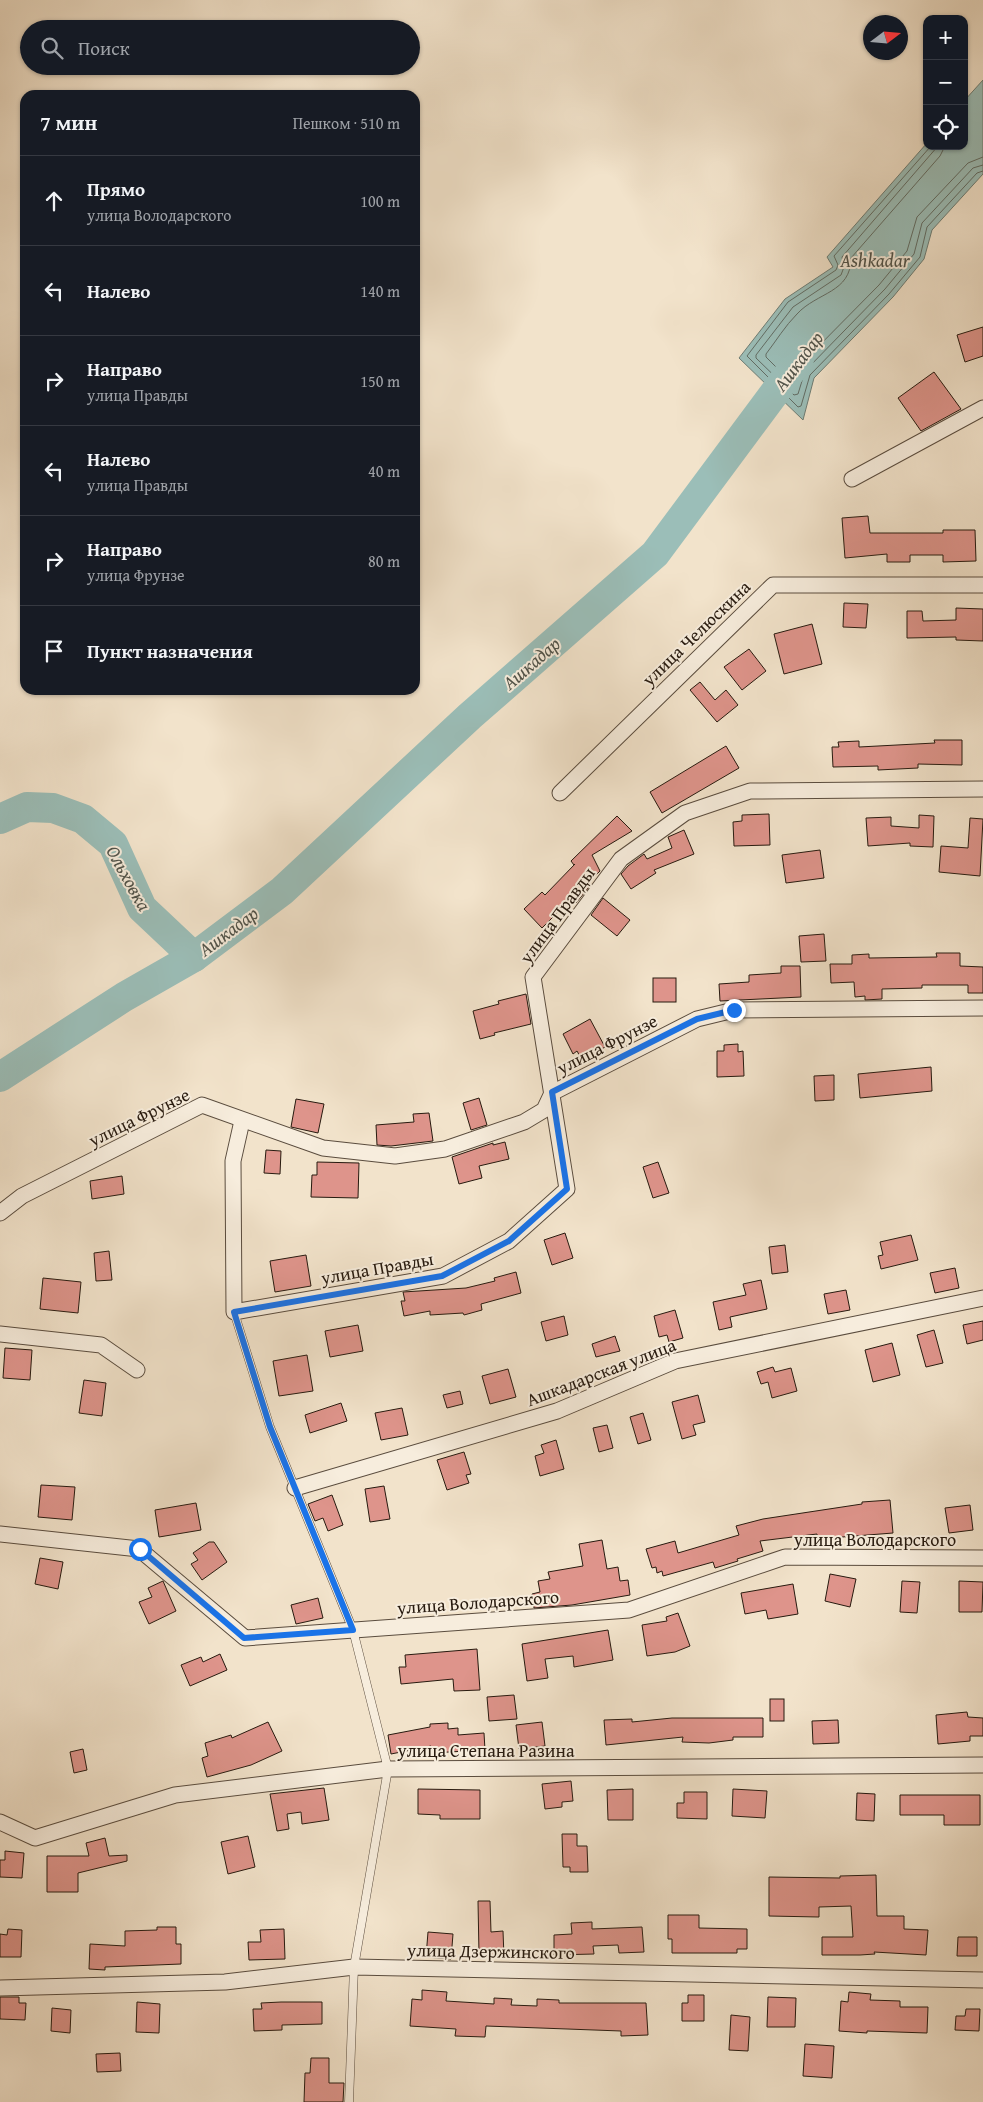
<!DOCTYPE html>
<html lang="ru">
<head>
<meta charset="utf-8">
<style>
  :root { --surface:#171b24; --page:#242831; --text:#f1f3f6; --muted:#9ea1a6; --line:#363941 }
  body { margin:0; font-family:"Gentium Book Plus",serif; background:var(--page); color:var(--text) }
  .controls { position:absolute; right:15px; top:15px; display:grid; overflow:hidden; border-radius:10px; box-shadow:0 1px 4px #0004 }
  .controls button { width:45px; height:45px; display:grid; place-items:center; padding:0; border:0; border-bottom:1px solid var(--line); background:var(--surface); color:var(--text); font:25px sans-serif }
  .compass { position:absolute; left:863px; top:15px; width:45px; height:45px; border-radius:50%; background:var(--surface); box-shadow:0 1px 4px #0004; rotate:74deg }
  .stop { position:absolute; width:15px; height:15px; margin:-11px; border:4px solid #1a73e8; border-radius:50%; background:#fff }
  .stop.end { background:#1a73e8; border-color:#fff; box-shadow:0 1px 5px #0008 }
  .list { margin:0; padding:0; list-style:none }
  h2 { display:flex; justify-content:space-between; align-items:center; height:65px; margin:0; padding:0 20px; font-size:21px }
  h2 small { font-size:16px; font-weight:400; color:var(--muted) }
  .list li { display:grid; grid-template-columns:32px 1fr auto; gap:15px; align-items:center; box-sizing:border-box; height:90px; padding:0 20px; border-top:1px solid var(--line) }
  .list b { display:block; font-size:19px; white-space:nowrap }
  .list p { margin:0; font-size:16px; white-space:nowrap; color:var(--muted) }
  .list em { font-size:16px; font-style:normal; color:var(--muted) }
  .icon { flex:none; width:28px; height:28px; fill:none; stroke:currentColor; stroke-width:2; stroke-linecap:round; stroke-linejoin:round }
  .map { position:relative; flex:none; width:983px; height:2102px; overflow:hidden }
  .search { position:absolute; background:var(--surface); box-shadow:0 1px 4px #0004; left:20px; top:20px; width:400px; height:55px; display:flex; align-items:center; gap:12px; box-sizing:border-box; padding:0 18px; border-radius:28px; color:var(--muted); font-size:19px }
  .panel { position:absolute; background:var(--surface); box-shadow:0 1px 4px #0004; left:20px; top:90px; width:400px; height:605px; border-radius:15px }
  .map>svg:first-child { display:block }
  .water { fill:#9bbeb8; stroke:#6d7c74 }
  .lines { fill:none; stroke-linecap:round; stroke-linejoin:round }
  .shore { stroke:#616c64; stroke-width:1 }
  .river { stroke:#9bbeb8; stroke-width:30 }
  .building { fill:#de948b; stroke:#271a0f }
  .lane-casing { stroke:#5a4c3e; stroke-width:9 }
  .street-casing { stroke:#5a4c3e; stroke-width:17 }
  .lane { stroke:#f7eddd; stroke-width:8 }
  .street { stroke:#f7eddd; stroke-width:15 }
  .route { stroke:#1a73e8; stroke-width:6 }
  .labels { text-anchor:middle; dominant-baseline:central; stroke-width:4; stroke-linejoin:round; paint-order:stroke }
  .street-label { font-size:18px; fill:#271a0f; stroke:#f7eddd }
  .water-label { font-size:19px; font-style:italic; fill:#50534a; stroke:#f7eddd }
</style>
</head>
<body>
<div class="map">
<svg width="983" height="2102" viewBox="0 0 983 2102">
  <rect width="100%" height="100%" fill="#f2e3cb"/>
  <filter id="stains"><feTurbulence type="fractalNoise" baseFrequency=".004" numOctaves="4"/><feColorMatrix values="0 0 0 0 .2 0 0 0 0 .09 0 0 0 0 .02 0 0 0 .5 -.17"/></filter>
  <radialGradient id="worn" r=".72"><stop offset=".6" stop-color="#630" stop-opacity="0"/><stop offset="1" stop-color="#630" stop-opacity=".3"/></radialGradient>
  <!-- water -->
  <path class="water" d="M983,80V174L932,230L924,259L893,297L814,378L803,420L739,358L785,299L833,267L827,257L927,143V146H964V101Z"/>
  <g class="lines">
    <!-- shore -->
    <g class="shore">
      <path d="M931,146L834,256L838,265L836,270L788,302L747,356L798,407L801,406L810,375L889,294L920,257L927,227L977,173L983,171"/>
      <path d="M938,146L842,257L844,267L841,275L793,307L756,355V358L794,395L798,394L805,371L885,289L914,254L922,223L973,168L983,165"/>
      <path d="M945,146L940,156L851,258C851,293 817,292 797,314C785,326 776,341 766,354V357L790,381L794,380L800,365L879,285L907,251L917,217L968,163L983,157"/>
    </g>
    <!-- river -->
    <g class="river">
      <path d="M0,819L27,807L53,808L83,819L113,844L142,908L194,957"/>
      <path d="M0,1077L124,997L194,957L282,891L470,716L655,554L799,360"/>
    </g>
  </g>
  <!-- building -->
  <g class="building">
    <path d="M983,327V356L965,362L957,335Z"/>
    <path d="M934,372L961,409L921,431L898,398Z"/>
    <path d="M868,516L870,533H943V530H975L976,561L943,562V555H910V562H887V554L845,558L842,518Z"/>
    <path d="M844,603L868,604L866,628L843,627Z"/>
    <path d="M956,608L983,609V641L956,640V637L907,638V611H922L923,621L956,620Z"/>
    <path d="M812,624L822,664L784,674L774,634Z"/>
    <path d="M749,649L766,671L742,690L724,667Z"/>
    <path d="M700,682L715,700L726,690L738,705L717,722L690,690Z"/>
    <path d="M934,740H962V765L918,764V768L878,770V766L833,767L832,747H839L838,742L859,741V747L935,743Z"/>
    <path d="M726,746L739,768L662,813L650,792Z"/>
    <path d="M769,814L770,845L734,846L733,822L742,821V815Z"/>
    <path d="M919,815L934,816L933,847L910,846V843L868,846L866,818L891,817V826L919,828Z"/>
    <path d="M617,816L632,831L592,855L600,871L586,885L589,887L576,903L571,899L542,928L524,909L542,892L545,895L575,864L574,865L571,861Z"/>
    <path d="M970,818L983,819L980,876L939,872L941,846L968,848Z"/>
    <path d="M684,830L694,854L654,870L656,873L631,889L621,874L628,866L644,854L647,859L672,848L668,837Z"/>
    <path d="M820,850L824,878L786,883L782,855Z"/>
    <path d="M603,898L630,920L617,936L591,915Z"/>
    <path d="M824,934L826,961L801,962L799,936Z"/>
    <path d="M936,953H960V966L983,967V993H968V985H922V988L882,989V999L865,1000V996L855,997L854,982L831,983L830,964H852V955L869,954V958L937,957Z"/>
    <path d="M781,966H800L801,997L720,1001L719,984L749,982V975L781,973Z"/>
    <rect x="653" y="978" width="23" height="24"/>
    <path d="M526,994L531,1024L494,1033L495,1035L480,1039L473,1011L499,1004L498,1001Z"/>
    <path d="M590,1019L605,1047L582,1060L577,1051L573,1054L563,1034Z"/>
    <path d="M738,1044V1052L743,1051L744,1076L717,1077V1051H724V1045Z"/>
    <path d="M931,1067L932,1091L860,1098L858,1074Z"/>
    <path d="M834,1075V1100L815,1101L814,1076Z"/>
    <path d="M479,1098L487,1125L471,1130L463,1103Z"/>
    <path d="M296,1099L324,1104L318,1133L291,1127Z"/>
    <path d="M429,1113L433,1141L391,1146L377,1145L376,1125L414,1122L413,1114Z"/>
    <path d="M505,1142L509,1159L479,1166L482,1178L459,1184L452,1157L493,1143V1145Z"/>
    <path d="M266,1150L281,1151L280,1174L264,1173Z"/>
    <path d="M317,1162L359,1163L358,1198L311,1197L312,1175H317Z"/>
    <path d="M658,1162L669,1193L653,1198L643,1167Z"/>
    <path d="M122,1176L124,1194L92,1199L90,1181Z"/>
    <path d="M565,1233L573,1258L552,1265L544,1240Z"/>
    <path d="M911,1235L918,1260L881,1269L878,1256L883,1255L880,1242Z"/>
    <path d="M785,1245L788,1272L772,1274L769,1247Z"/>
    <path d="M109,1251L112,1280L96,1281L94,1253Z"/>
    <path d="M306,1255L311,1286L275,1292L270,1261Z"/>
    <path d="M955,1268L959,1288L935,1293L930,1273Z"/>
    <path d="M516,1272L521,1293L481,1304L482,1310L464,1315L463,1313L430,1315V1311L404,1316L401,1301H405L403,1292L466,1288L495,1281L494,1278Z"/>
    <path d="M43,1278L81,1282L78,1313L40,1309Z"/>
    <path d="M761,1280L767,1309L730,1317L732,1327L719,1330L713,1302L746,1295L743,1284Z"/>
    <path d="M846,1290L850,1310L828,1314L824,1294Z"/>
    <path d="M675,1310L683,1338L669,1342L667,1335L659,1337L654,1316Z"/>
    <path d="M564,1316L568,1335L546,1341L541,1322Z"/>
    <path d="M983,1321V1340L967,1344L963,1325Z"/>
    <path d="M358,1325L363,1351L330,1357L325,1331Z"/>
    <path d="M934,1330L943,1363L926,1367L917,1335Z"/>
    <path d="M615,1336L620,1351L596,1357L592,1344Z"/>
    <path d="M892,1343L900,1375L873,1382L865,1350Z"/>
    <path d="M5,1348L32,1350L30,1380L3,1378Z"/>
    <path d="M307,1355L313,1391L279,1396L273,1361Z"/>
    <path d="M773,1367L775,1372L791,1368L797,1391L772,1398L768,1382L761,1384L757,1372Z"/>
    <path d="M508,1369L516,1397L490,1404L482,1376Z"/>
    <path d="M84,1380L106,1383L102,1416L79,1413Z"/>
    <path d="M460,1391L463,1404L447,1408L443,1395Z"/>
    <path d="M698,1395L705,1422L693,1425L696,1435L682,1439L672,1402Z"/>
    <path d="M341,1403L347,1421L310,1433L305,1415Z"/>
    <path d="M402,1408L408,1435L381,1440L375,1413Z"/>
    <path d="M643,1413L651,1440L638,1444L630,1417Z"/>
    <path d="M607,1425L613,1448L599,1452L593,1428Z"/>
    <path d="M556,1440L564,1469L540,1476L535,1456L544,1453L541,1445Z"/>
    <path d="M464,1452L471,1474L466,1475L469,1483L447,1490L437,1460Z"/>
    <path d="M41,1485L75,1487L72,1520L38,1517Z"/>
    <path d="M384,1486L390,1519L370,1522L365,1489Z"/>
    <path d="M332,1495L343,1525L328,1531L323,1518L315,1521L308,1504Z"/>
    <path d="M890,1500L893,1533L817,1539V1534L760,1541L763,1551L737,1559L738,1561L715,1568L713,1562L663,1576L662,1571L657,1573L656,1567L652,1568L646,1549L675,1541L678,1553L739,1535L736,1526L763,1519L862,1504V1502Z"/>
    <path d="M196,1503L201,1530L159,1537L155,1510Z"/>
    <path d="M970,1505L973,1530L949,1533L945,1508Z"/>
    <path d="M602,1540L607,1569L618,1567L620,1581L628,1580L630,1595L572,1605L534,1608L532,1594L540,1592L538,1581L550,1579L548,1572L583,1566L579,1544Z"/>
    <path d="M209,1542H214L227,1562L202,1580L191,1564L198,1560L193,1553Z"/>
    <path d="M40,1558L63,1562L58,1589L35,1584Z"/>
    <path d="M830,1574L856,1579L850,1607L825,1601Z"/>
    <path d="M163,1581L176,1611L149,1624L139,1602L152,1597L148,1588Z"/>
    <path d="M902,1581L920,1582L917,1613L900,1612Z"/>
    <path d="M959,1581L983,1582L982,1612H959Z"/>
    <path d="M793,1584L798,1614L768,1619L766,1610L745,1614L741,1593Z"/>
    <path d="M318,1598L323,1618L296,1624L291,1605Z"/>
    <path d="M678,1613L690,1646L675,1652L647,1656L642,1625L667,1621L666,1617Z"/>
    <path d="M608,1630L613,1660L574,1667L573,1656L545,1659L548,1678L527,1681L522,1644Z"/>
    <path d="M477,1649L480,1690L454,1691L453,1679L401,1684L399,1667H406L405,1655Z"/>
    <path d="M220,1654L227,1670L190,1686L181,1665L201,1657L203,1662Z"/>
    <path d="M514,1695L517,1719L489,1721L487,1697Z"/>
    <rect x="770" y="1699" width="14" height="22"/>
    <path d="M967,1712L968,1717L983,1718V1736H970V1741L938,1744L936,1715Z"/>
    <path d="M672,1718H763V1737H733V1740L709,1743L682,1742L683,1737L606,1745L604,1720L632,1719V1722Z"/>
    <path d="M838,1720L839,1743L813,1744L812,1721Z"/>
    <path d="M268,1722L282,1751L251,1765L207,1777L202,1758L208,1756L205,1743L231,1735L232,1738Z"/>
    <path d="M542,1722L545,1746L519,1749L516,1725Z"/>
    <path d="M448,1723V1729L458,1728V1735L484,1733L485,1750L431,1753V1746L391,1754L388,1735L430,1727V1724Z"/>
    <path d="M83,1749L87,1770L74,1773L70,1752Z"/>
    <path d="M571,1781L573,1801L562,1802V1807L545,1809L542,1784Z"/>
    <path d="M324,1788L329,1820L302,1824L301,1812L287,1814L289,1829L277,1831L270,1794Z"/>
    <path d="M418,1789L480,1790V1819H440V1815L418,1814Z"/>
    <path d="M633,1789V1820H608L607,1790Z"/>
    <path d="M733,1789L767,1791L765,1818L732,1816Z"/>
    <path d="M684,1792H707V1819L677,1818V1803H684Z"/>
    <path d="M857,1793L875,1794L874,1821L856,1820Z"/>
    <path d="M900,1795H980V1825H944V1815H900Z"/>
    <path d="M562,1834H577V1846H587L588,1872H570V1867H563Z"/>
    <path d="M248,1836L255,1867L228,1874L221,1842Z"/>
    <path d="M105,1838L109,1856L127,1855V1861L78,1873V1892H47V1856H89L86,1843Z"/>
    <path d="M5,1851L24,1853L22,1878L0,1877V1860H5Z"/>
    <path d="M876,1875L877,1916H904V1929L928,1930L926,1955L874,1952L875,1954L860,1955H822V1937H853L851,1906L819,1907V1917L769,1916V1877L840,1878V1876Z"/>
    <path d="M478,1901H490L491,1932L503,1931L504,1957L479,1954Z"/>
    <path d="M668,1915H699V1928L747,1929V1949H737V1953H672V1939H668Z"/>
    <path d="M592,1922V1929L642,1927L644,1952L619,1953L618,1945L593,1946L594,1954L554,1955V1935L572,1934L571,1923Z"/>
    <path d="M157,1927H176V1944H181V1964L105,1967V1970L89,1969L90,1944L125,1946V1931L157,1930Z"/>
    <path d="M8,1929L22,1930L21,1957H0V1934L7,1935Z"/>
    <path d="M284,1929L285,1959L249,1960L248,1942H261L260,1930Z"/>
    <path d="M428,1932L453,1934L451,1959L426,1957Z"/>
    <path d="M958,1937H977V1956H957Z"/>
    <path d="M422,1990L447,1992L446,2001L494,2004V1998L512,1999L511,2005L537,2006V1999L559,2000V2003H646L648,2035L621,2036V2031L486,2026L485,2037L455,2036L456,2029L410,2026L412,1999L422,2000Z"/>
    <path d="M849,1992L871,1994L870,2000L900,2001V2007H928L927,2033L867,2031V2033L839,2031L841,2001L848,2002Z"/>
    <path d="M688,1995H704V2021H682V2003H688Z"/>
    <path d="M0,1997H19V2003H26L25,2020L0,2019Z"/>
    <path d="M768,1997L796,1998L795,2027H767Z"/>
    <path d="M137,2002L160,2004L159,2033L136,2032Z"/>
    <path d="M281,2002H322V2024L282,2025V2030L254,2031L253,2009H262L261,2003Z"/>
    <path d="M52,2008L71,2010L70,2033L51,2031Z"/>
    <path d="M966,2009H980L979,2031L955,2030L956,2016H965Z"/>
    <path d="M731,2015L750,2017L748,2051L729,2050Z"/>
    <path d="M805,2044L834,2046L832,2078L803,2076Z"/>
    <path d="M120,2053L121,2071L97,2072L96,2054Z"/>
    <path d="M311,2058H329V2083H344L343,2102H304L305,2073H310Z"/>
  </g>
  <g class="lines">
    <!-- lane casing -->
    <g class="lane-casing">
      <path id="lane" d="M234,1312L270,1427L353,1630L388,1769L354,1967L349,2102"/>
    </g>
    <!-- street casing -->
    <g class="street-casing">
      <g id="street">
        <path d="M852,479L983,408"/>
        <path d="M560,793L773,585H983"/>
        <path d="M242,1121L233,1161L234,1312L443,1276L509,1241L567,1189L533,977L621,859L685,813L750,791L983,789"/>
        <path d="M0,1213L22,1196L202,1105L323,1148L395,1156L445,1149L524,1122L544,1110L552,1093L697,1019L734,1010L983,1008"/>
        <path d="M0,1334L101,1345L137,1370"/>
        <path d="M295,1488L557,1411L675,1361L983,1298"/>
        <path d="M0,1534L139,1549L245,1638L629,1610L785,1557L983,1558"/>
        <path d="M0,1822L35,1838L175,1795L388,1769L983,1765"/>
        <path d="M0,1988L225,1982L354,1967L983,1980"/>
      </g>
    </g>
    <!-- lane -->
    <use href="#lane" class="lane"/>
    <!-- street -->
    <use href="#street" class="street"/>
  </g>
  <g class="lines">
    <!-- route -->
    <path class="route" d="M140,1549L244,1638L353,1630L270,1427L234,1312L442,1276L509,1241L567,1189L552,1092L697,1019L734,1010"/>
  </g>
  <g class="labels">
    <!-- street labels -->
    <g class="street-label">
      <text transform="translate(696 633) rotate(-44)">улица Челюскина</text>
      <text transform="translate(557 915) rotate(-54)">улица Правды</text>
      <text transform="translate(607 1044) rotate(-27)">улица Фрунзе</text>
      <text transform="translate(139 1117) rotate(-26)">улица Фрунзе</text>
      <text transform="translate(377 1268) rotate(-10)">улица Правды</text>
      <text transform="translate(601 1372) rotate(-21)">Ашкадарская улица</text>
      <text x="875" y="1539">улица Володарского</text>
      <text transform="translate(478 1602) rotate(-4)">улица Володарского</text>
      <text x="486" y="1750">улица Степана Разина</text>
      <text transform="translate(491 1951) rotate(1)">улица Дзержинского</text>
    </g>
    <!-- water labels -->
    <g class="water-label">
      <text x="875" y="260">Ashkadar</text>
      <text transform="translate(798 361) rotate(-53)">Ашкадар</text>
      <text transform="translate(531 663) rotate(-41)">Ашкадар</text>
      <text transform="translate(129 878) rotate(61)">Ольховка</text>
      <text transform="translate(228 931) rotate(-37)">Ашкадар</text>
    </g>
  </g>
  <rect width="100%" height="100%" filter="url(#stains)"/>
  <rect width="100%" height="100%" fill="url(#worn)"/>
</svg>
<div class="controls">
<button>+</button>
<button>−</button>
<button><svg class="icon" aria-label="locate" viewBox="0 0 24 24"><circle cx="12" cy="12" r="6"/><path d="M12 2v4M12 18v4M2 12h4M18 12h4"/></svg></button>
</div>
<svg class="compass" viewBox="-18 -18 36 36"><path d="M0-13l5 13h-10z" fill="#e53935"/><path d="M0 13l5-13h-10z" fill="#9ea1a6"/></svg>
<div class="stop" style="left:140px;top:1549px"></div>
<div class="stop end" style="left:734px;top:1010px"></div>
<div class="search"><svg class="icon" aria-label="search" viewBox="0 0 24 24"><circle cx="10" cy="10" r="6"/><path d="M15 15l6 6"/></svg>Поиск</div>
<section class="panel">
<h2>7 мин<small>Пешком · 510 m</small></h2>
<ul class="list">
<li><svg class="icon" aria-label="ahead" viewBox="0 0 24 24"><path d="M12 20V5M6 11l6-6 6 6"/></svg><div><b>Прямо</b><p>улица Володарского</p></div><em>100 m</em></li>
<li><svg class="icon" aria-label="left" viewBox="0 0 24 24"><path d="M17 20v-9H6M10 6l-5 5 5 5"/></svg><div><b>Налево</b></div><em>140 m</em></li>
<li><svg class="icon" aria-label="right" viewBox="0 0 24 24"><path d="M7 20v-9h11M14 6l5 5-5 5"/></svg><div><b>Направо</b><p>улица Правды</p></div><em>150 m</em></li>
<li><svg class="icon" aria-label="left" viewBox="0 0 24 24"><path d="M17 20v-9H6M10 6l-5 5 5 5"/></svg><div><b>Налево</b><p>улица Правды</p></div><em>40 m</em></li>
<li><svg class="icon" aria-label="right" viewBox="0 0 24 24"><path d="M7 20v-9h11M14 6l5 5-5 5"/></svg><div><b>Направо</b><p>улица Фрунзе</p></div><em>80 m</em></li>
<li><svg class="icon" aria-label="arrive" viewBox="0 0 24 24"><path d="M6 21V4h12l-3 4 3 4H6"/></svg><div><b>Пункт назначения</b></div></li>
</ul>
</section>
</div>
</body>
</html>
